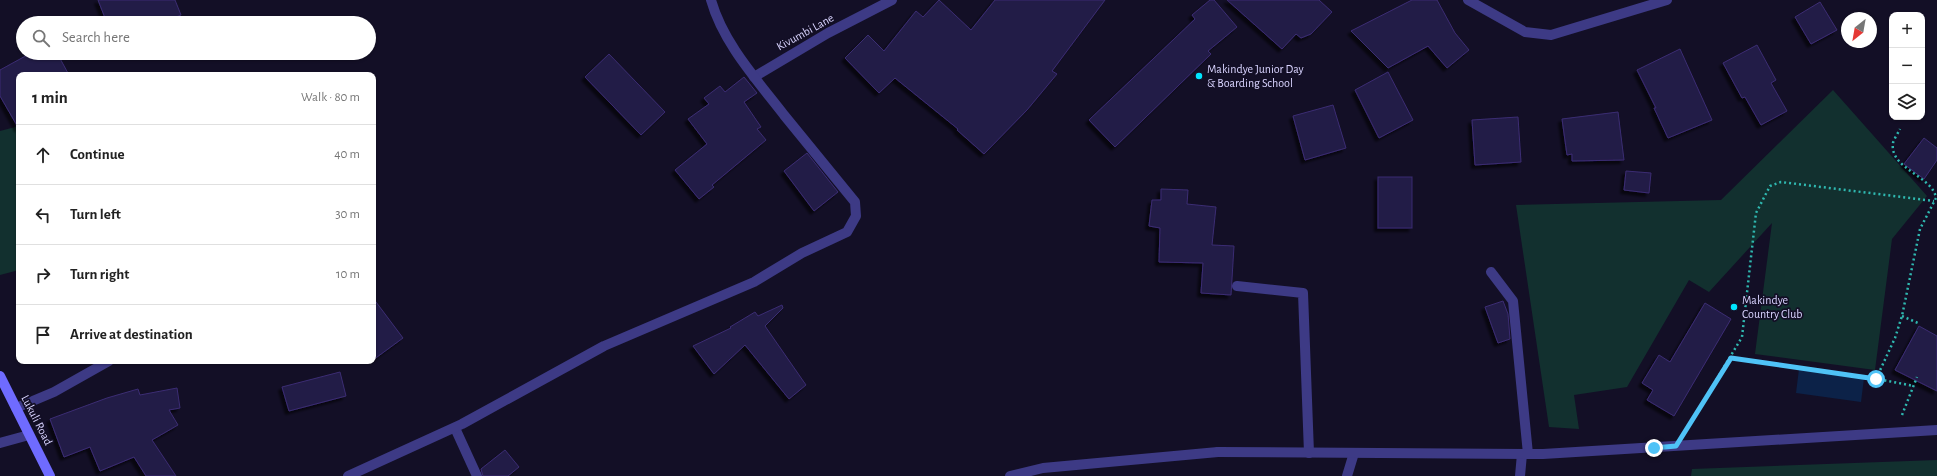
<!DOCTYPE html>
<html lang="en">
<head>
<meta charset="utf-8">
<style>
  :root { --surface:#fff; --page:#f2f2f2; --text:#222; --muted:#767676; --line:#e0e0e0 }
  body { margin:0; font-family:"Alegreya Sans",sans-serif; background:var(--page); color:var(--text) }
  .controls { position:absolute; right:12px; top:12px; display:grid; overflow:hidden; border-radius:8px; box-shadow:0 1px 3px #0004 }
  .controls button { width:36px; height:36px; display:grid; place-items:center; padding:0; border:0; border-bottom:1px solid var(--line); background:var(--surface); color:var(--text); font:20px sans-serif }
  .compass { position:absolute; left:1841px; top:12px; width:36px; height:36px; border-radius:50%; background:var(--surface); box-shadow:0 1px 3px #0004; rotate:211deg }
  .stop { position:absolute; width:12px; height:12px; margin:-9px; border:3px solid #4fc3f7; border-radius:50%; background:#fff }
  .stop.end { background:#4fc3f7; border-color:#fff; box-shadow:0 1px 4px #0008 }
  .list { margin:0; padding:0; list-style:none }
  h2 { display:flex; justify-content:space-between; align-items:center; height:52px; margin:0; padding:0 16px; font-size:17px }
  h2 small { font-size:13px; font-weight:400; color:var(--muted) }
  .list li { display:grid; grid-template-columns:26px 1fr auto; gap:12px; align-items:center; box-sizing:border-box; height:60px; padding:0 16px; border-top:1px solid var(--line) }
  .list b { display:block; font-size:15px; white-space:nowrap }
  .list em { font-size:13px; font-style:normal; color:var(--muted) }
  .icon { flex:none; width:22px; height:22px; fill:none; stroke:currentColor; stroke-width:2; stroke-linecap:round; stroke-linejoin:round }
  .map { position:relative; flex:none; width:1937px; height:476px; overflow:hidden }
  .search { position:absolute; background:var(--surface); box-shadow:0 1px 3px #0004; left:16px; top:16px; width:360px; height:44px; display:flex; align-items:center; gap:10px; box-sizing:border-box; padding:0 14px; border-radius:22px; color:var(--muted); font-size:15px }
  .panel { position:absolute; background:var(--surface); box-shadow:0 1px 3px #0004; left:16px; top:72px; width:360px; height:292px; border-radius:8px }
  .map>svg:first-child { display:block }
  .green { fill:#12302f }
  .water { fill:#0c2248 }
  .building { fill:#241b47; stroke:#3b2d73; filter:url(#shadow) }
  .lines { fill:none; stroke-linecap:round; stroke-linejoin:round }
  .path { stroke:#2fb8b0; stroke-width:2.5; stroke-dasharray:2 3; stroke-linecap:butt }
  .lane { stroke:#3d3a85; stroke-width:10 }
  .street { stroke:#3d3a85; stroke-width:10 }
  .secondary { stroke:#6f6bff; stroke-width:10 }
  .route { stroke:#4fc3f7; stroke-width:5 }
  .poi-dot { fill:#00e5ff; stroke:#130f26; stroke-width:1.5 }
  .labels { text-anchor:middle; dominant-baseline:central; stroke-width:3.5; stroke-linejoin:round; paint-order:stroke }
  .street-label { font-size:12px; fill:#d9d4ff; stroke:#130f26 }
  .poi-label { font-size:12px; fill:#d9d4ff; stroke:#130f26; text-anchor:start }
</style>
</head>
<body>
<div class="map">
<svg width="1937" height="476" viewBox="0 0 1937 476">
  <defs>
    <filter id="shadow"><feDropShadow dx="-3.5" dy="3.5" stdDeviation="1" flood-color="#0009"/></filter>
  </defs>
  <rect width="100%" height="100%" fill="#130f26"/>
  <!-- green -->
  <g class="green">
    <path d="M1833,90L1927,196L1892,239L1875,370L1755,354L1772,223L1709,292L1689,280L1627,387L1574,395L1579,429L1549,427L1516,205L1721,200Z"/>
    <path d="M19,126V270L0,275V131Z"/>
    <path d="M1937,460V476H1691L1692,469Z"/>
  </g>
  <!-- water -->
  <path class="water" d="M1799,369L1864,378L1861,402L1796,393Z"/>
  <!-- building -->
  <g class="building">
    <path d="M98,0H175L181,15L161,23H107Z"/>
    <path d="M939,0L971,30L995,0H1105L1052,71L1057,74L1027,110L984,154L957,130L958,129L895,78L879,93L845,58L868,35L884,51L916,11L923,17Z"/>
    <path d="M1210,0H1214L1237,27L1208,51L1211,54L1115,147L1089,120L1195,19L1192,15Z"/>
    <path d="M1227,0H1319L1332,12L1311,34L1301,38L1296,34L1282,49Z"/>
    <path d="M1412,0H1437L1455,33L1469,50L1447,68L1428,46L1388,68L1351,31Z"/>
    <path d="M1820,2L1837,30L1811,44L1795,17Z"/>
    <path d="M1757,45L1776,80L1771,83L1787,111L1761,125L1745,97L1742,98L1723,63Z"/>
    <path d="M1680,49L1712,120L1668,138L1654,108H1656L1637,70Z"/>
    <path d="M31,53H57L69,75H19V129L0,96V70Z"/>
    <path d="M609,54L665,112L641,135L585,77Z"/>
    <path d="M1388,72L1413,120L1379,138L1355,90Z"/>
    <path d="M744,77L757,93L744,102L761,127L757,129L766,140L712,185L714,187L699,199L675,170L707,144L688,119L709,104L704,98L720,86L725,92Z"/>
    <path d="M1333,105L1346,148L1305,160L1293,116Z"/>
    <path d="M1618,112L1624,160L1572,161V154L1567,155L1562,119Z"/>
    <path d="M1518,117L1521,162L1475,165L1472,120Z"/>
    <path d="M1924,138L1937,148V160L1924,179L1904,164Z"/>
    <path d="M807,153L838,192L814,211L784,171Z"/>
    <path d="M1626,171L1651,173L1649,193L1624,190Z"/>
    <rect x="1378" y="177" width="34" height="51"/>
    <path d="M1161,189L1188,190L1187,204L1216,207L1212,245L1234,246L1231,295L1201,293L1203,263L1159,262L1160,228L1149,226L1152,200H1161Z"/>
    <path d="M373,298L403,338L373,360Z"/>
    <path d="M1503,301L1508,314L1510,339L1498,343L1485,307Z"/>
    <path d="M1705,303L1731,319L1674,416L1647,400L1653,390L1642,383L1659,355L1670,362Z"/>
    <path d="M782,305L783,308L765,326L806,385L789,399L745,345L714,374L693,346L731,328L730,327L755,312L758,316Z"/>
    <path d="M1919,326L1937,336V391L1895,370Z"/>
    <path d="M340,372L346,396L289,411L282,387Z"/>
    <path d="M177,388L180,408L169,410L178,425L152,440L176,476H146L134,457L100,471L90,447L64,457L50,419L107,398L138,389L140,395Z"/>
    <path d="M505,450L519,467L508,476H483L481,469Z"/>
  </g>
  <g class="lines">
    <!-- path -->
    <g class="path">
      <path d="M1902,316L1918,323"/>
      <path d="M1731,358L1867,377L1914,386"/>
      <path d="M1876,379L1895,338L1902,316L1920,229L1936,198C1933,176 1889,169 1893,143C1894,139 1898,133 1900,129"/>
      <path d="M1902,415L1917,377"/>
      <path d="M1688,427L1742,337L1756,213L1770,186L1781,182L1934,201"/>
    </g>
    <!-- lane -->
    <g class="lane">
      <path d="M1491,272L1513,301L1528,454"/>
      <path d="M1237,286L1303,293L1309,453"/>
      <path d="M455,428L477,476"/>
      <path d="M1010,476L1043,468L1218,452"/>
      <path d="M1347,476L1354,453"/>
      <path d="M1520,476L1522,454"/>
    </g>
    <!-- street -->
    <g class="street">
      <path d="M1468,0L1525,32L1551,35L1667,0"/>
      <path d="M754,77L828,33L892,0"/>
      <path d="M16,408L54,392L109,361"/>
      <path d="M0,443L29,435"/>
      <path d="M1218,452L1543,454L1937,430"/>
      <path d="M348,476L462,424L604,346L754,282L802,253L847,232L856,216L855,202C831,173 808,144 784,115C757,80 723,43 711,0"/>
    </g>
    <!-- secondary -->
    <path class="secondary" d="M0,376L50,476"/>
  </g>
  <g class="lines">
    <!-- route -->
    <path class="route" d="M1654,448L1676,446L1731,358L1876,379"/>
  </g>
  <!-- markers -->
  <g class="poi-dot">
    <circle cx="1199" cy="76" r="4"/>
    <circle cx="1734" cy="307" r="4"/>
  </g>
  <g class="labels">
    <!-- street labels -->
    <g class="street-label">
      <text transform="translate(805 32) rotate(-29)">Kivumbi Lane</text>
      <text transform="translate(37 420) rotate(63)">Lukuli Road</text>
    </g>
    <!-- poi labels -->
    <g class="poi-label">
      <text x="1207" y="69">Makindye Junior Day<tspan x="1207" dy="14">&amp; Boarding School</tspan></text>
      <text x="1742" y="300">Makindye<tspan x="1742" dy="14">Country Club</tspan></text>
    </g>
  </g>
</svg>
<div class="controls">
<button>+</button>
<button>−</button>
<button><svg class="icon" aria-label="layers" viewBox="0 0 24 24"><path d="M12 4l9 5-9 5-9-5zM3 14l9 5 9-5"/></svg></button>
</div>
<svg class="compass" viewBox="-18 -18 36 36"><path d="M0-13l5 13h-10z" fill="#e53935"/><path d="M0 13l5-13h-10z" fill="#767676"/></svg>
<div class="stop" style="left:1876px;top:379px"></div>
<div class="stop end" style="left:1654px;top:448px"></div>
<div class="search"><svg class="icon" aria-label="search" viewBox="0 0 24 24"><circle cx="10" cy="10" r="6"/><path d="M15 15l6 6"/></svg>Search here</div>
<section class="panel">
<h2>1 min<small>Walk · 80 m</small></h2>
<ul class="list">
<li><svg class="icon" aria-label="ahead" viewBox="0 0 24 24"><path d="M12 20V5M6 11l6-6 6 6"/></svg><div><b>Continue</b></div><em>40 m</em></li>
<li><svg class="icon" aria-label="left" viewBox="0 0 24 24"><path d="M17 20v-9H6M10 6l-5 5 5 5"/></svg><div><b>Turn left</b></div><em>30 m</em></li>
<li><svg class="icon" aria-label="right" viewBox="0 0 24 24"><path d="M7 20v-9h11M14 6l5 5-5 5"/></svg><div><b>Turn right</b></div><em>10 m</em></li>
<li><svg class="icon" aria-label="arrive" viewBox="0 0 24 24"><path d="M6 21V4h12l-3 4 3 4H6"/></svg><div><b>Arrive at destination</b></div></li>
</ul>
</section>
</div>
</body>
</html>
